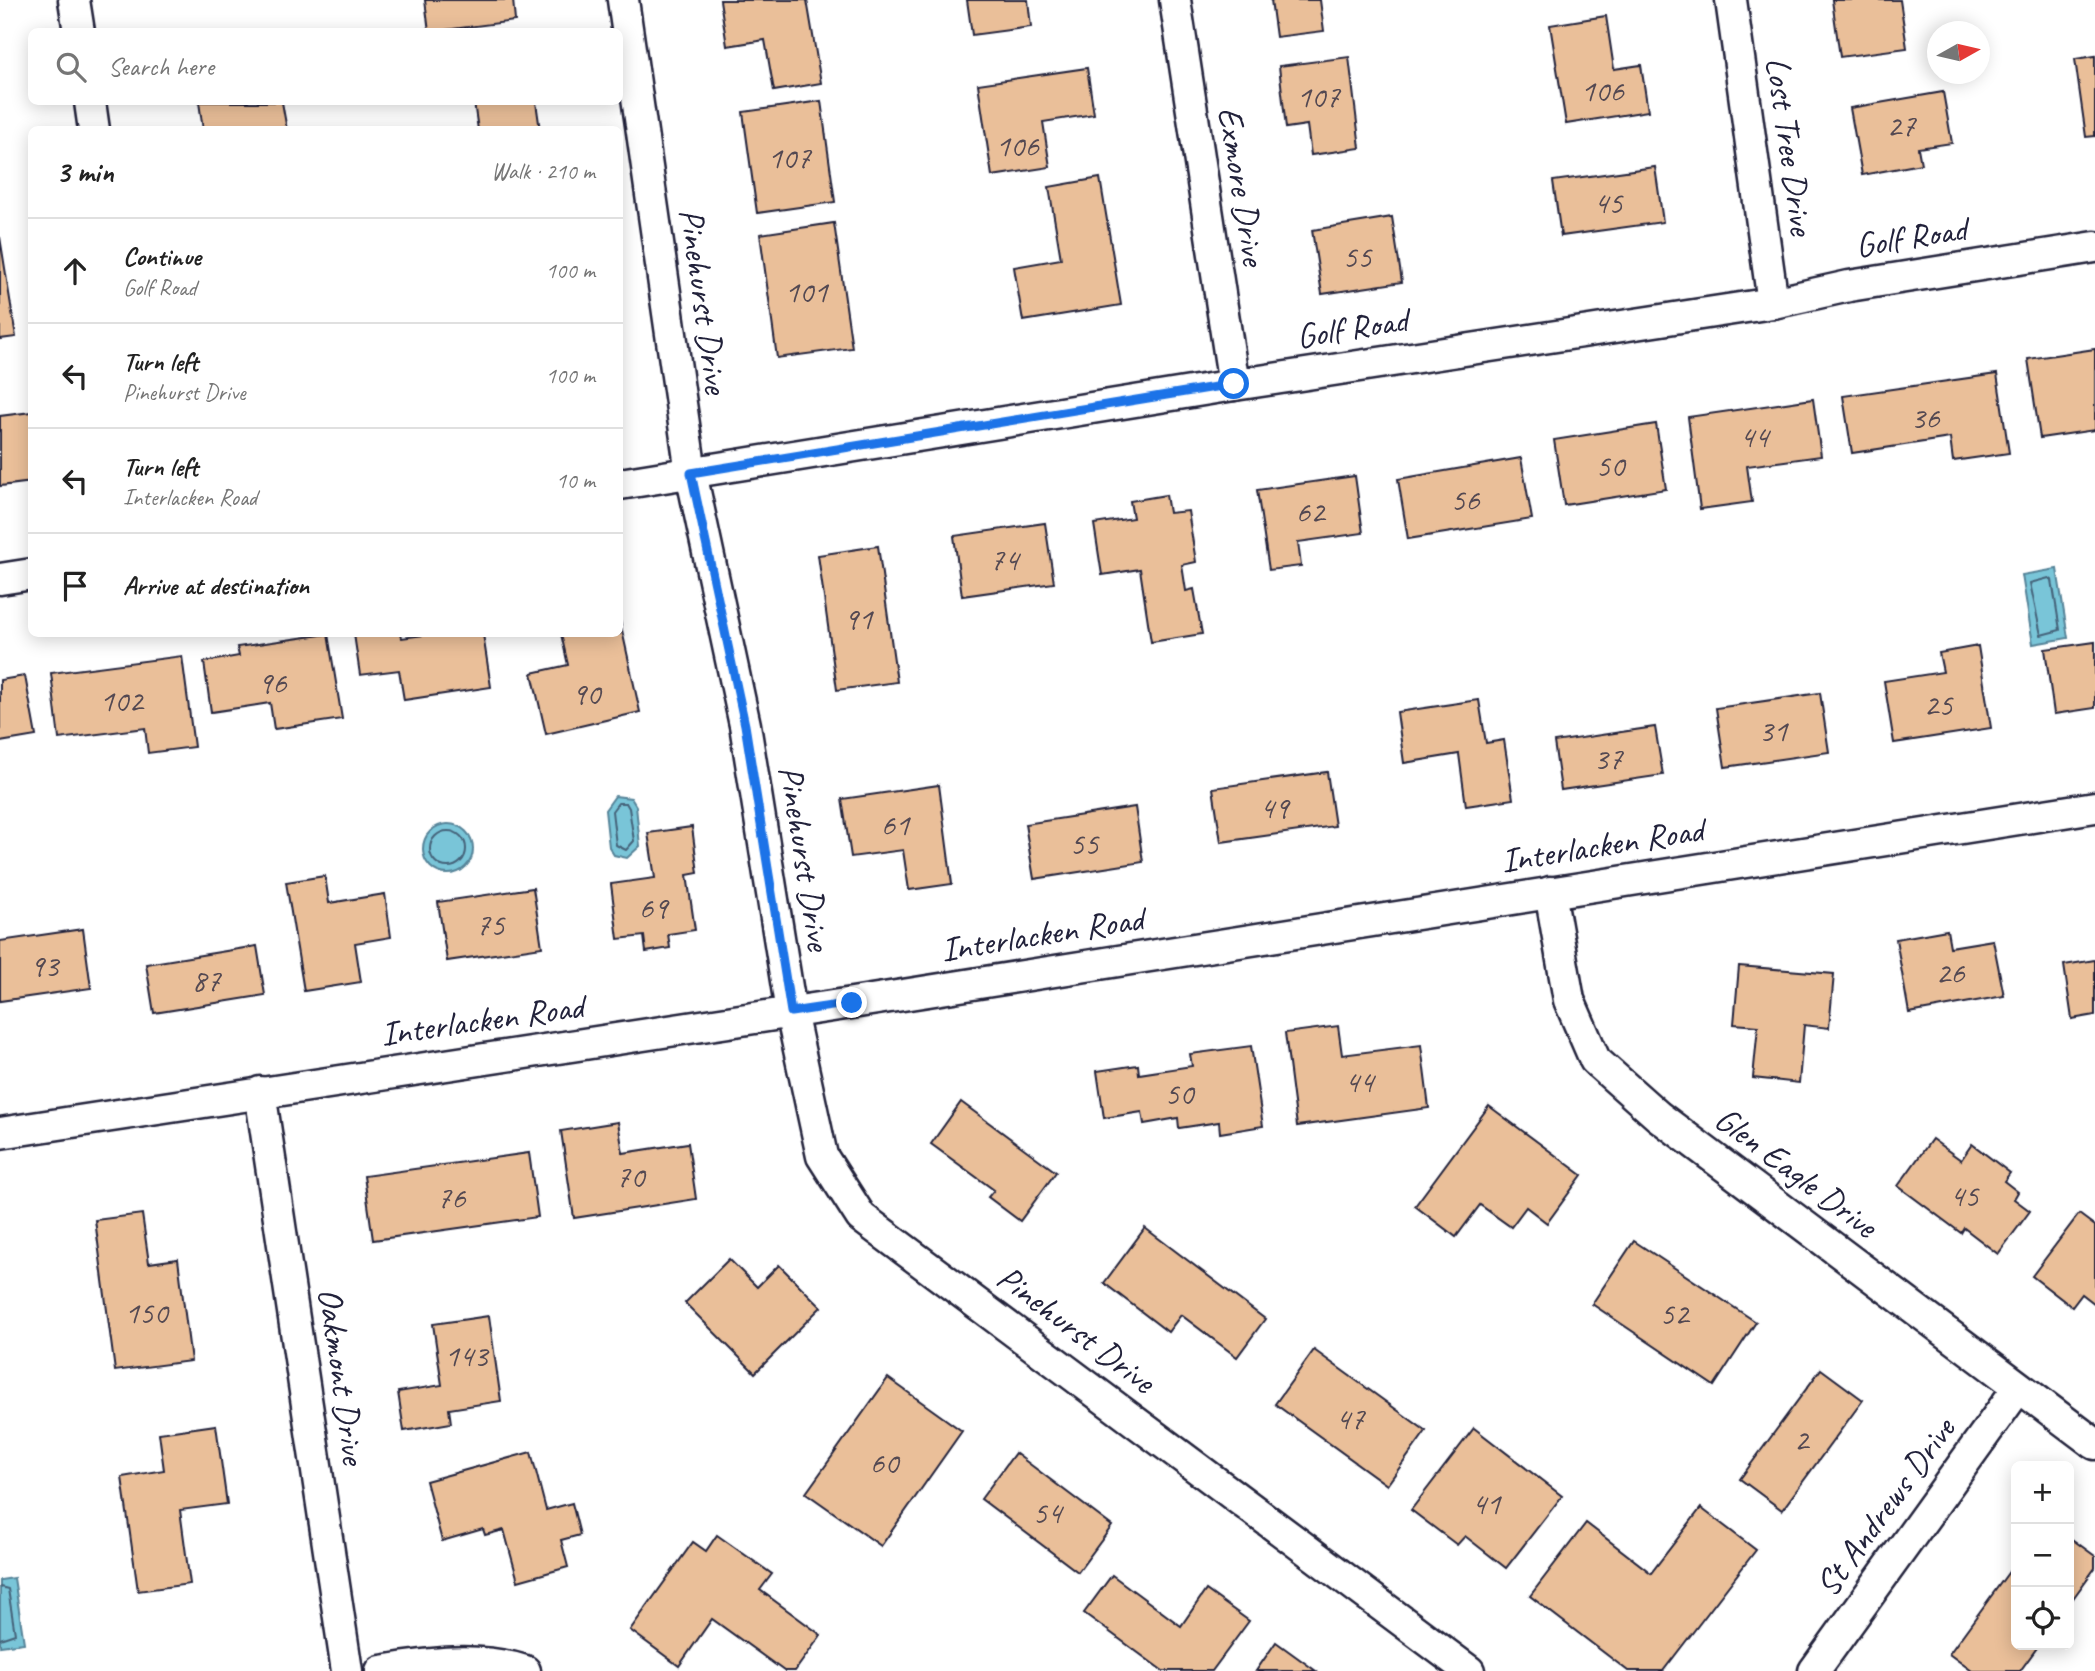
<!DOCTYPE html>
<html lang="en">
<head>
<meta charset="utf-8">
<style>
  :root { --surface:#fff; --page:#f6f6f6; --text:#222; --muted:#767676; --line:#e0e0e0 }
  body { margin:0; font-family:Caveat,sans-serif; background:var(--page); color:var(--text) }
  .controls { position:absolute; right:21px; bottom:21px; display:grid; overflow:hidden; border-radius:10px; box-shadow:0 4px 18px #0003 }
  .controls button { width:63px; height:63px; display:grid; place-items:center; padding:0; border:0; border-bottom:2px solid var(--line); background:var(--surface); color:var(--text); font:35px sans-serif }
  .compass { position:absolute; left:1927px; top:21px; width:63px; height:63px; border-radius:50%; background:var(--surface); box-shadow:0 4px 18px #0003; rotate:82deg }
  .stop { position:absolute; width:21px; height:21px; margin:-16px; border:5px solid #1a73e8; border-radius:50%; background:#fff }
  .stop.end { background:#1a73e8; border-color:#fff; box-shadow:0 2px 7px #0008 }
  .list { margin:0; padding:0; list-style:none }
  h2 { display:flex; justify-content:space-between; align-items:center; height:91px; margin:0; padding:0 28px; font-size:30px }
  h2 small { font-size:23px; font-weight:400; color:var(--muted) }
  .list li { display:grid; grid-template-columns:46px 1fr auto; gap:21px; align-items:center; box-sizing:border-box; height:105px; padding:0 28px; border-top:2px solid var(--line) }
  .list b { display:block; font-size:26px; white-space:nowrap }
  .list p { margin:0; font-size:23px; white-space:nowrap; color:var(--muted) }
  .list em { font-size:23px; font-style:normal; color:var(--muted) }
  .icon { flex:none; width:38px; height:38px; fill:none; stroke:currentColor; stroke-width:2; stroke-linecap:round; stroke-linejoin:round }
  .map { position:relative; flex:none; width:2095px; height:1671px; overflow:hidden }
  .search { position:absolute; background:var(--surface); box-shadow:0 4px 18px #0003; left:28px; top:28px; width:595px; height:77px; display:flex; align-items:center; gap:18px; box-sizing:border-box; padding:0 24px; border-radius:10px; color:var(--muted); font-size:26px }
  .panel { position:absolute; background:var(--surface); box-shadow:0 4px 18px #0003; left:28px; top:126px; width:595px; height:511px; border-radius:10px }
  .map>svg:first-child { display:block }
  .water { fill:#79c5d8; stroke:#568499; stroke-width:2 }
  .lines { fill:none; stroke-linecap:round; stroke-linejoin:round }
  .shore { stroke:#45637a; stroke-width:2 }
  .building { fill:#eabf99; stroke:#22223b; stroke-width:2 }
  .minor-casing { stroke:#22223b; stroke-width:35 }
  .minor { stroke:#fff; stroke-width:30 }
  .route { stroke:#1a73e8; stroke-width:9 }
  .labels { text-anchor:middle; dominant-baseline:central; stroke-width:6; stroke-linejoin:round; paint-order:stroke }
  .number-label { font-size:32px; fill:#544952 }
  .street-label { font-size:35px; fill:#22223b; stroke:#fff }
</style>
</head>
<body>
<div class="map">
<svg width="2095" height="1671" viewBox="0 0 2095 1671">
  <rect width="100%" height="100%" fill="#fff"/>
  <filter id="ink" filterUnits="userSpaceOnUse"><feTurbulence type="fractalNoise" baseFrequency=".0143" numOctaves="2"/><feDisplacementMap in="SourceGraphic" scale="14" xChannelSelector="R" yChannelSelector="G"/><feConvolveMatrix kernelMatrix="1 2 1 2 8 2 1 2 1" color-interpolation-filters="sRGB"/></filter>
  <g filter="url(#ink)">
    <!-- water -->
    <g class="water">
      <path d="M2057,569L2068,638L2033,644L2022,575Z"/>
      <path d="M615,796L631,798L636,806L640,846L627,858L614,855L609,847L605,810Z"/>
      <circle cx="448" cy="849" r="25"/>
      <path d="M14,1578L24,1643L0,1646V1580Z"/>
    </g>
    <g class="lines">
      <!-- shore -->
      <g class="shore">
        <path d="M2049,578L2052,580L2060,630L2041,635L2030,583Z"/>
        <path d="M618,803H626L629,808L634,841L626,850L616,845L612,811Z"/>
        <circle cx="448" cy="849" r="18"/>
        <path d="M0,1587L8,1589L15,1634L0,1639"/>
      </g>
    </g>
    <!-- building -->
    <g class="building">
      <path d="M425,0H513L515,21L429,32Z"/>
      <path d="M720,0H807L821,83L774,91L765,40L727,46Z"/>
      <path d="M967,0H1028L1031,27L972,35Z"/>
      <path d="M1271,0H1320L1324,31L1276,37Z"/>
      <path d="M1832,0H1900L1907,48L1840,57Z"/>
      <path d="M1606,16L1614,69L1641,65L1648,111L1566,124L1550,25Z"/>
      <path d="M2095,56V136L2086,137L2075,59Z"/>
      <path d="M1349,57L1360,148L1311,155L1307,125L1286,128L1279,66Z"/>
      <path d="M1087,68L1094,114L1043,122L1050,167L992,176L978,84Z"/>
      <path d="M1943,92L1952,143L1918,148L1921,164L1862,175L1850,108Z"/>
      <path d="M821,101L835,202L757,213L743,112Z"/>
      <path d="M199,102H282L287,130H203Z"/>
      <path d="M474,102H536L540,130H478Z"/>
      <path d="M1655,167L1663,222L1561,236L1553,181Z"/>
      <path d="M1100,178L1121,305L1023,321L1014,267L1061,259L1049,187Z"/>
      <path d="M1392,217L1402,282L1322,294L1312,230Z"/>
      <path d="M834,223L852,348L777,358L760,234Z"/>
      <path d="M0,237L16,337L0,339Z"/>
      <path d="M2095,349V430L2040,438L2028,359Z"/>
      <path d="M1997,374L2009,453L1953,461L1950,438L1852,453L1843,396Z"/>
      <path d="M1813,399L1821,456L1747,466L1752,502L1700,509L1688,417Z"/>
      <path d="M32,412V482L0,486V416Z"/>
      <path d="M1656,424L1666,489L1564,505L1554,440Z"/>
      <path d="M1521,458L1532,519L1408,539L1398,479Z"/>
      <path d="M1355,476L1363,533L1298,542L1301,566L1269,570L1257,490Z"/>
      <path d="M1166,495L1169,513L1188,511L1196,562L1182,565L1186,591L1194,589L1202,634L1151,642L1140,569L1102,575L1094,524L1133,518L1130,501Z"/>
      <path d="M1045,523L1054,583L962,596L954,536Z"/>
      <path d="M878,546L897,682L837,690L818,555Z"/>
      <path d="M620,621L640,712L546,734L532,673L568,665L561,634H620Z"/>
      <path d="M328,634L342,719L274,729L270,703L211,712L204,662L239,656L237,647Z"/>
      <path d="M354,634H401L402,638L431,634H483L491,687L404,700L399,670L360,675Z"/>
      <path d="M2095,642V708L2054,714L2045,649Z"/>
      <path d="M1978,646L1991,728L1894,743L1884,681L1943,672L1939,653Z"/>
      <path d="M182,656L194,747L148,753L145,728L59,739L51,673Z"/>
      <path d="M25,676L36,736L0,742V680Z"/>
      <path d="M1820,693L1829,752L1725,767L1716,708Z"/>
      <path d="M1479,700L1486,743L1504,740L1513,799L1466,806L1459,754L1404,763L1397,712Z"/>
      <path d="M1655,727L1663,775L1561,790L1554,742Z"/>
      <path d="M1327,772L1335,826L1221,842L1213,788Z"/>
      <path d="M939,785L952,884L909,890L903,850L851,857L842,799Z"/>
      <path d="M1135,807L1143,862L1034,879L1025,824Z"/>
      <path d="M692,827L698,873L687,875L695,930L668,934L670,948L646,952L644,936L618,939L611,884L655,878L648,833Z"/>
      <path d="M325,876L329,903L385,894L391,937L355,943L361,982L304,991L286,882Z"/>
      <path d="M533,888L542,947L447,961L438,902Z"/>
      <path d="M83,929L91,988L0,1001V941Z"/>
      <path d="M1947,930L1950,947L1993,940L2004,996L1909,1013L1896,939Z"/>
      <path d="M257,946L265,995L154,1013L146,964Z"/>
      <path d="M2095,960V1015L2072,1019L2064,965Z"/>
      <path d="M1739,966L1834,974L1829,1028L1804,1025L1799,1083L1753,1078L1758,1026L1734,1024Z"/>
      <path d="M1338,1026L1342,1055L1421,1045L1429,1108L1297,1126L1285,1033Z"/>
      <path d="M1251,1046L1263,1126L1220,1133L1219,1122L1179,1128L1178,1118L1144,1124L1142,1112L1104,1118L1097,1071L1138,1065L1139,1074L1192,1066L1190,1054Z"/>
      <path d="M961,1102L1056,1172L1020,1221L988,1197L994,1190L931,1144Z"/>
      <path d="M1489,1106L1582,1175L1547,1223L1526,1207L1511,1227L1480,1205L1456,1237L1415,1206Z"/>
      <path d="M618,1122L623,1153L688,1143L696,1199L574,1218L561,1131Z"/>
      <path d="M1932,1139L1961,1160L1972,1144L2010,1173L2004,1181L2018,1192L2014,1199L2030,1211L1998,1254L1964,1228L1961,1233L1898,1186Z"/>
      <path d="M529,1153L538,1217L373,1240L364,1176Z"/>
      <path d="M142,1214L149,1263L178,1259L191,1361L115,1371L95,1220Z"/>
      <path d="M2079,1214L2095,1226V1304L2082,1294L2072,1307L2032,1276Z"/>
      <path d="M1145,1228L1265,1319L1237,1357L1181,1315L1168,1332L1104,1283Z"/>
      <path d="M1634,1241L1756,1322L1714,1386L1592,1304Z"/>
      <path d="M729,1259L757,1287L779,1265L821,1307L755,1373L685,1303Z"/>
      <path d="M489,1316L501,1401L449,1409L451,1423L404,1431L398,1392L442,1385L433,1324Z"/>
      <path d="M1314,1350L1426,1431L1387,1485L1275,1404Z"/>
      <path d="M1821,1369L1863,1400L1782,1510L1740,1479Z"/>
      <path d="M888,1378L962,1431L881,1546L806,1493Z"/>
      <path d="M216,1425L227,1504L180,1510L190,1584L138,1591L122,1477L164,1470L159,1433Z"/>
      <path d="M1474,1428L1562,1496L1506,1568L1465,1536L1457,1545L1411,1510Z"/>
      <path d="M531,1452L546,1510L572,1503L580,1535L561,1540L568,1567L518,1581L504,1530L485,1535L483,1529L442,1541L426,1481Z"/>
      <path d="M1015,1453L1112,1526L1078,1572L981,1499Z"/>
      <path d="M1701,1508L1756,1550L1663,1671H1628L1530,1596L1586,1523L1651,1573Z"/>
      <path d="M717,1535L772,1574L760,1590L821,1635L795,1671H784L712,1619L679,1666L630,1630L693,1542L706,1551Z"/>
      <path d="M2069,1537L2095,1556V1568L2069,1604Z"/>
      <path d="M2016,1562V1645H2039L2020,1671H1972L1949,1654Z"/>
      <path d="M1112,1575L1181,1626L1206,1590L1249,1621L1212,1671H1163L1084,1613Z"/>
      <path d="M1276,1642L1316,1671H1256Z"/>
    </g>
    <g class="lines">
      <!-- minor casing -->
      <g class="minor-casing">
        <g id="minor">
          <path d="M74,0L79,32"/>
          <path d="M623,0L691,473L745,725L791,1012L822,1156L861,1217L1469,1671"/>
          <path d="M1175,0L1234,385"/>
          <path d="M1731,0L1773,303"/>
          <path d="M90,102L94,130"/>
          <path d="M620,484L1234,385L1773,303L1849,286L2095,247"/>
          <path d="M0,579L32,574"/>
          <path d="M1550,892L1569,1000L1595,1060L1658,1116L2095,1444"/>
          <path d="M260,1092L347,1671"/>
          <path d="M0,1133L852,1003L2095,807"/>
          <path d="M381,1671C428,1663 479,1656 525,1671"/>
          <path d="M1814,1671L2018,1388"/>
        </g>
      </g>
      <!-- minor -->
      <use href="#minor" class="minor"/>
    </g>
  </g>
  <g class="lines" filter="url(#ink)">
    <!-- route -->
    <path class="route" d="M852,1003L791,1012L745,725L691,473L1234,384"/>
  </g>
  <g class="labels">
    <!-- number labels -->
    <g class="number-label">
      <text x="1602" y="90">106</text>
      <text x="1318" y="96">107</text>
      <text x="1901" y="125">27</text>
      <text x="1017" y="145">106</text>
      <text x="789" y="157">107</text>
      <text x="1608" y="202">45</text>
      <text x="1357" y="256">55</text>
      <text x="806" y="291">101</text>
      <text x="1925" y="417">36</text>
      <text x="1754" y="436">44</text>
      <text x="1610" y="465">50</text>
      <text x="1465" y="499">56</text>
      <text x="1310" y="511">62</text>
      <text x="1004" y="559">74</text>
      <text x="858" y="618">91</text>
      <text x="272" y="682">96</text>
      <text x="586" y="693">90</text>
      <text x="121" y="700">102</text>
      <text x="1938" y="704">25</text>
      <text x="1773" y="730">31</text>
      <text x="1608" y="758">37</text>
      <text x="1274" y="807">49</text>
      <text x="895" y="824">61</text>
      <text x="1084" y="843">55</text>
      <text x="653" y="907">69</text>
      <text x="490" y="924">75</text>
      <text x="44" y="965">93</text>
      <text x="1950" y="972">26</text>
      <text x="206" y="980">87</text>
      <text x="1359" y="1081">44</text>
      <text x="1179" y="1093">50</text>
      <text x="630" y="1176">70</text>
      <text x="1964" y="1195">45</text>
      <text x="451" y="1197">76</text>
      <text x="146" y="1312">150</text>
      <text x="1674" y="1313">52</text>
      <text x="466" y="1355">143</text>
      <text x="1350" y="1418">47</text>
      <text x="1801" y="1439">2</text>
      <text x="884" y="1462">60</text>
      <text x="1486" y="1503">41</text>
      <text x="1047" y="1512">54</text>
    </g>
    <!-- street labels -->
    <g class="street-label">
      <text transform="translate(1790 146) rotate(82)">Lost Tree Drive</text>
      <text transform="translate(1242 186) rotate(81)">Exmore Drive</text>
      <text transform="translate(1911 237) rotate(-9)">Golf Road</text>
      <text transform="translate(704 301) rotate(82)">Pinehurst Drive</text>
      <text transform="translate(1352 328) rotate(-9)">Golf Road</text>
      <text transform="translate(1602 845) rotate(-9)">Interlacken Road</text>
      <text transform="translate(805 858) rotate(81)">Pinehurst Drive</text>
      <text transform="translate(1042 934) rotate(-9)">Interlacken Road</text>
      <text transform="translate(482 1020) rotate(-8)">Interlacken Road</text>
      <text transform="translate(1796 1172) rotate(37)">Glen Eagle Drive</text>
      <text transform="translate(1076 1329) rotate(37)">Pinehurst Drive</text>
      <text transform="translate(342 1376) rotate(82)">Oakmont Drive</text>
      <text transform="translate(1885 1507) rotate(-54)">St Andrews Drive</text>
    </g>
  </g>
</svg>
<div class="controls">
<button>+</button>
<button>−</button>
<button><svg class="icon" aria-label="locate" viewBox="0 0 24 24"><circle cx="12" cy="12" r="6"/><path d="M12 2v4M12 18v4M2 12h4M18 12h4"/></svg></button>
</div>
<svg class="compass" viewBox="-18 -18 36 36"><path d="M0-13l5 13h-10z" fill="#e53935"/><path d="M0 13l5-13h-10z" fill="#767676"/></svg>
<div class="stop" style="left:1234px;top:384px"></div>
<div class="stop end" style="left:852px;top:1003px"></div>
<div class="search"><svg class="icon" aria-label="search" viewBox="0 0 24 24"><circle cx="10" cy="10" r="6"/><path d="M15 15l6 6"/></svg>Search here</div>
<section class="panel">
<h2>3 min<small>Walk · 210 m</small></h2>
<ul class="list">
<li><svg class="icon" aria-label="ahead" viewBox="0 0 24 24"><path d="M12 20V5M6 11l6-6 6 6"/></svg><div><b>Continue</b><p>Golf Road</p></div><em>100 m</em></li>
<li><svg class="icon" aria-label="left" viewBox="0 0 24 24"><path d="M17 20v-9H6M10 6l-5 5 5 5"/></svg><div><b>Turn left</b><p>Pinehurst Drive</p></div><em>100 m</em></li>
<li><svg class="icon" aria-label="left" viewBox="0 0 24 24"><path d="M17 20v-9H6M10 6l-5 5 5 5"/></svg><div><b>Turn left</b><p>Interlacken Road</p></div><em>10 m</em></li>
<li><svg class="icon" aria-label="arrive" viewBox="0 0 24 24"><path d="M6 21V4h12l-3 4 3 4H6"/></svg><div><b>Arrive at destination</b></div></li>
</ul>
</section>
</div>
</body>
</html>
